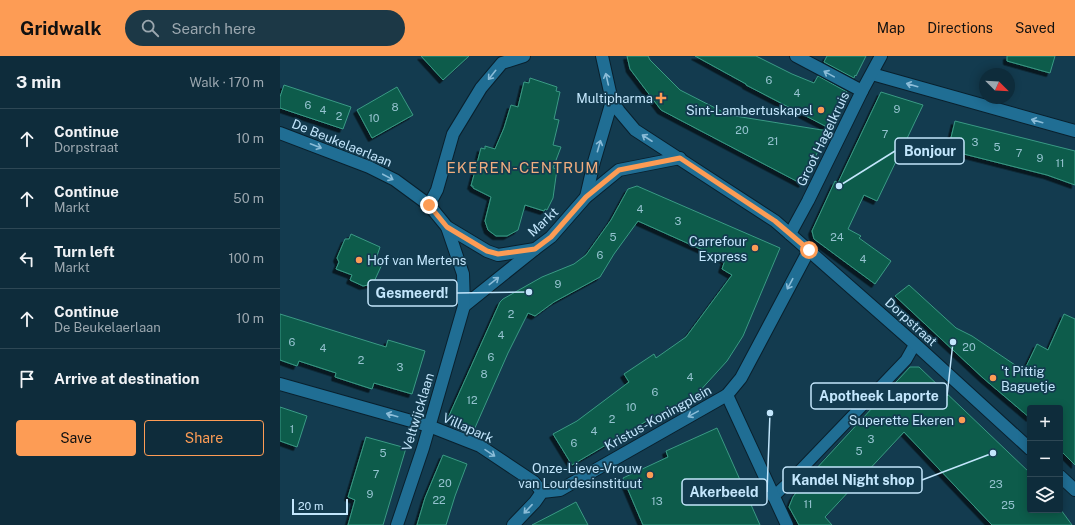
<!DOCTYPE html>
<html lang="en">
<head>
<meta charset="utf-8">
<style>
  :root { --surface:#0e2c3b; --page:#1c3846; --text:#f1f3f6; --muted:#9ba7af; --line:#2e4855; --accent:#fd9c55 }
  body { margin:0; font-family:"Public Sans",sans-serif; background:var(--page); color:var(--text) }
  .controls { position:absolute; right:12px; bottom:12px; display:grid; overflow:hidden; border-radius:4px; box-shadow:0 2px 10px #0003 }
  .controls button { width:36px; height:36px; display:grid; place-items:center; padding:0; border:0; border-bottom:1px solid var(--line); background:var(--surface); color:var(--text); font:20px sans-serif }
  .compass { position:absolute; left:699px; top:12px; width:36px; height:36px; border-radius:50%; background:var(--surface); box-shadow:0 2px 10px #0003; rotate:114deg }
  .scale { position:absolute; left:12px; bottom:10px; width:56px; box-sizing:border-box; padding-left:4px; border:2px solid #c3e6fc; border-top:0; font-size:11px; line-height:14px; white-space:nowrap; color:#c3e6fc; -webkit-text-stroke:3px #133b4f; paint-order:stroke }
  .stop { position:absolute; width:12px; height:12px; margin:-9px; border:3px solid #fd9c55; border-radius:50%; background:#fff }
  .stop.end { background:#fd9c55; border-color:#fff; box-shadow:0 1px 4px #0008 }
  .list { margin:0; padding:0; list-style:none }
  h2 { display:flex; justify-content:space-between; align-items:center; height:52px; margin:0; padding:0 16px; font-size:17px }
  h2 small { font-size:13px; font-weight:400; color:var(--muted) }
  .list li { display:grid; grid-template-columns:26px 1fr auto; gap:12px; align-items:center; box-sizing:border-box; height:60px; padding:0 16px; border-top:1px solid var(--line) }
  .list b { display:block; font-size:15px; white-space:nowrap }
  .list p { margin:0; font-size:13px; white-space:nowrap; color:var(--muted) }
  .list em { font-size:13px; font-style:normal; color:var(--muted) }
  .actions { display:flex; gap:8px; padding:12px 16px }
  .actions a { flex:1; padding:9px 0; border:1px solid var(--accent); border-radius:4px; text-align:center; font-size:14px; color:var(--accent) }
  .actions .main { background:var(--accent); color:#111 }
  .icon { flex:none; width:22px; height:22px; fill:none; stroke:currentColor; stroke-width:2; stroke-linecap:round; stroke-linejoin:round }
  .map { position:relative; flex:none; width:795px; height:469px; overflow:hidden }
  header { display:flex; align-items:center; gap:24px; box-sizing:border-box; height:56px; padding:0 20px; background:var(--accent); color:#111 }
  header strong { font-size:19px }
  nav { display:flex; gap:22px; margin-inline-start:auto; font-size:14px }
  .search { width:280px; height:36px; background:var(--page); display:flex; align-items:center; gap:10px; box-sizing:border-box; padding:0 14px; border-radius:22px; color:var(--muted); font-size:15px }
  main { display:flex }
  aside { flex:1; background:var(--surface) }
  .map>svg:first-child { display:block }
  .building { fill:#0a5b4b; stroke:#3b9a84; filter:url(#shadow) }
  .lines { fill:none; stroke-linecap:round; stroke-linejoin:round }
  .pedestrian-casing { stroke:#09202d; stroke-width:13 }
  .minor-casing { stroke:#09202d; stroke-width:14 }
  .tertiary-casing { stroke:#09202d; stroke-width:14 }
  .secondary-casing { stroke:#09202d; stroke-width:14 }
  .pedestrian { stroke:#206e94; stroke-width:11 }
  .minor { stroke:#206e94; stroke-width:12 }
  .tertiary { stroke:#206e94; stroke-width:12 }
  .secondary { stroke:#206e94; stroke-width:12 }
  .oneway { stroke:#8abcd8 }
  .route { stroke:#fd9c55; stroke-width:5 }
  .poi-dot { fill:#fd9c55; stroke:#133b4f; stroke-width:1.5 }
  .labels { text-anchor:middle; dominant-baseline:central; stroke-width:3.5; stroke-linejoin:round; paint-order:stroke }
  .number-label { font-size:11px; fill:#95c3d0 }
  .poi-label { font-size:13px; fill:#c3e6fc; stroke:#133b4f; text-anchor:end }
  .street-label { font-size:13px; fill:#c3e6fc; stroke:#133b4f }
  .quarter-label { font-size:15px; letter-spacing:1px; fill:#f0ad7f; stroke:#133b4f }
  .leader { fill:none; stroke:#c3e6fc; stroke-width:1.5 }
  .callout-dot { fill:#c3e6fc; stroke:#133b4f; stroke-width:1.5 }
  .callout { fill:#133b4f; stroke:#c3e6fc; stroke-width:1.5 }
  .callout-label { font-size:14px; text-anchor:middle; font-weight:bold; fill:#c3e6fc }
</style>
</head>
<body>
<header>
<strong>Gridwalk</strong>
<div class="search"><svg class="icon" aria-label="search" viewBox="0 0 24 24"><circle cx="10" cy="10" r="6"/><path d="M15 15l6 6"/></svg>Search here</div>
<nav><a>Map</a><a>Directions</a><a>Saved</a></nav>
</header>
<main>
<aside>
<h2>3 min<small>Walk · 170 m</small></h2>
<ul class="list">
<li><svg class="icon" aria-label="ahead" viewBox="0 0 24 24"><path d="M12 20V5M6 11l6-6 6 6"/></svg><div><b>Continue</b><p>Dorpstraat</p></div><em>10 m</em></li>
<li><svg class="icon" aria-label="ahead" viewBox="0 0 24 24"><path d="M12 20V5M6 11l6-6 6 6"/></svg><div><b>Continue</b><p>Markt</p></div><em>50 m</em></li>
<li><svg class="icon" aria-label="left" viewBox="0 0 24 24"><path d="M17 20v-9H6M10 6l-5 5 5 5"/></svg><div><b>Turn left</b><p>Markt</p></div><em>100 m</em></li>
<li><svg class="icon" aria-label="ahead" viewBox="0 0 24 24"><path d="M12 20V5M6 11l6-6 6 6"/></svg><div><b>Continue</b><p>De Beukelaerlaan</p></div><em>10 m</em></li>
<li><svg class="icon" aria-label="arrive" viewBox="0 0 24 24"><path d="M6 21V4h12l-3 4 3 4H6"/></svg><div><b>Arrive at destination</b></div></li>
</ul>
<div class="actions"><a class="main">Save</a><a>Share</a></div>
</aside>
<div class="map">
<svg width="795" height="469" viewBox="0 0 795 469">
  <defs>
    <filter id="shadow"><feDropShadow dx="-3.5" dy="3.5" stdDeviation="0" flood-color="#0009"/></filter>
  </defs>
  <rect width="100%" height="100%" fill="#133b4f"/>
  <!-- building -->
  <g class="building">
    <path d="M141,0H189L163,24Z"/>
    <path d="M347,0H368L370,4L400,34L449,59L548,75L522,128L381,54L350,13Z"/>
    <path d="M415,0H476L512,18L534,27L538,20L567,36L549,72L466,29V28Z"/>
    <path d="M547,0H586L576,20L575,19L574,22L544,6Z"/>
    <path d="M727,0H775L770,17L727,5Z"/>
    <path d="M250,22L277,31L276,35L280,36L274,63L279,64L273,89L281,91L273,112L277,113L273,142L267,154L265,153L264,155L245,149L238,174L227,180H216L208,174L205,165L211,141L193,132V130H191L201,92L205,93V90L215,93L224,72L231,49L238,51L244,26L249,27Z"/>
    <path d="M4,29L71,51L63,73L0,52V41Z"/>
    <path d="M117,31L133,59L92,82L77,54Z"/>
    <path d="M601,36L643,49L597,145L584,139L568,173L581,180L579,182L611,205L595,228L534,183L532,175L555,125L558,127Z"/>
    <path d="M675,65L795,95V129L767,119L668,94Z"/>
    <path d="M357,130L500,192L463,280L447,305L417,338L370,363L292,409L273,378L297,365L349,326L344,318L374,298L376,302L406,281L452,219L442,213L445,204L358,165L334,198L320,221L274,246L255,260L248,257L228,297L194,374L168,362L220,246L223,243L262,221L294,208L306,199L331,164L348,133Z"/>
    <path d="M71,178L100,191L96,203L103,206L93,228L83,230L70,224L72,219L56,213L59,206L57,202L65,183H69Z"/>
    <path d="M629,229L676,272L692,280L744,315L757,288L768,294L784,258L795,263V409L780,394V352H750V362L703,322L615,240Z"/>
    <path d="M0,258L106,291L108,284L145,295L132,338L94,327L92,333L55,321L56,317L19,305L17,310L0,304Z"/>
    <path d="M630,311H639L750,417V454H781L792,469H712L624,376L545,461L552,469H519L509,451L513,441L523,427Z"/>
    <path d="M0,351L27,360L17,391L0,385Z"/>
    <path d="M437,372L480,469H363L343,422L388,401L386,395Z"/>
    <path d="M86,381L126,392L103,469H68L75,444L68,441Z"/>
    <path d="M163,399L187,408L175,440L166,469H137L145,442Z"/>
    <path d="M296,446L308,469H252L281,454Z"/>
  </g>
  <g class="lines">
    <!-- pedestrian casing -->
    <g class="pedestrian-casing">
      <path id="pedestrian" d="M493,441L508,427L626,304L635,288"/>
    </g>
    <!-- minor casing -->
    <g class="minor-casing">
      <g id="minor">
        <path d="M516,0L582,35"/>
        <path d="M592,18L795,75"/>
        <path d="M149,149L157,134L173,78L201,32L222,7L244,0"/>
        <path d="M510,178L528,145L582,35L601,0"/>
        <path d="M0,328L149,370L200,390L254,426L262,436"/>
        <path d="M447,339L507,469"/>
        <path d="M233,469L255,446L262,436L280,434L447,339L461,322L529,194"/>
      </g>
    </g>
    <!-- tertiary casing -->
    <g class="tertiary-casing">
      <g id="tertiary">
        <path d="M184,250L255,193"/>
        <path d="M117,469L143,392L184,250L183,218L167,171"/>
      </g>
    </g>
    <!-- secondary casing -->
    <g class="secondary-casing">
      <g id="secondary">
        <path d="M322,0L332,45L339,55L355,74L495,165L510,178L635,288L750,393"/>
        <path d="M0,77L89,111L115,124L149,149L167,171L207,195L218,199L255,193L271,181L306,141L339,114L400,102"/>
        <path d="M306,141L314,106L332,45"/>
        <path d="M780,420L795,434"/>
      </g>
    </g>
    <!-- pedestrian -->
    <use href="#pedestrian" class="pedestrian"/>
    <!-- minor -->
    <use href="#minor" class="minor"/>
    <!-- tertiary -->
    <use href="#tertiary" class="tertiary"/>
    <!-- secondary -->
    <use href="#secondary" class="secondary"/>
  </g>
  <!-- one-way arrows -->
  <defs><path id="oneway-shaft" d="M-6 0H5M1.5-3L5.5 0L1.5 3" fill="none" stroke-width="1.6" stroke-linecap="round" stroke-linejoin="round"/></defs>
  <g class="oneway">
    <use href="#oneway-shaft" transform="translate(549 18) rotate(-151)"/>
    <use href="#oneway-shaft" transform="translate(212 19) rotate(129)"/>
    <use href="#oneway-shaft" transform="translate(327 23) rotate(-103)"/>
    <use href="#oneway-shaft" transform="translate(632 29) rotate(-164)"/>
    <use href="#oneway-shaft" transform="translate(757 65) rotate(-164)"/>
    <use href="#oneway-shaft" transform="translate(367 82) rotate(-147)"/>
    <use href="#oneway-shaft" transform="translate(36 90) rotate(21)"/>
    <use href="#oneway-shaft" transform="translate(319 90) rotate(-74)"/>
    <use href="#oneway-shaft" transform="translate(108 121) rotate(28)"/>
    <use href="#oneway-shaft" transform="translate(214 225) rotate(-38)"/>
    <use href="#oneway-shaft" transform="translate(510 228) rotate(118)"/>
    <use href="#oneway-shaft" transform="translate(413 358) rotate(151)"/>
    <use href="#oneway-shaft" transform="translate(112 359) rotate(-164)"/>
    <use href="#oneway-shaft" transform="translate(210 397) rotate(34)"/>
    <use href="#oneway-shaft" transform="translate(248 453) rotate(133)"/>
  </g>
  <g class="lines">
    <!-- route -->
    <path class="route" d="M149,149L167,171L207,195L218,198L255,193L271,181L306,141L339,114L400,102L495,165L529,194"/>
  </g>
  <!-- markers -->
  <g class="poi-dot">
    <path d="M379 36h4v4h4v4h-4v4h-4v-4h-4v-4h4z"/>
    <circle cx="541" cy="54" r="4"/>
    <circle cx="475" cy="192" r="4"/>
    <circle cx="79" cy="204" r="4"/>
    <circle cx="713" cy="322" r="4"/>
    <circle cx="682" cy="364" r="4"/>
    <circle cx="370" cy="419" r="4"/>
  </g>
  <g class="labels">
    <!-- number labels -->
    <g class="number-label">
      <text x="489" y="24">6</text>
      <text x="517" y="37">4</text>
      <text x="28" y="49">6</text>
      <text x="115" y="51">8</text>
      <text x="617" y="53">9</text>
      <text x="43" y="54">4</text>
      <text x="59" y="60">2</text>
      <text x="94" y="62">10</text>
      <text x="462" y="74">20</text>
      <text x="605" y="78">7</text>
      <text x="493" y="85">21</text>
      <text x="695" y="86">3</text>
      <text x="717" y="91">5</text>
      <text x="739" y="97">7</text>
      <text x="760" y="102">9</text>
      <text x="780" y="107">11</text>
      <text x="360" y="153">4</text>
      <text x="398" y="165">3</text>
      <text x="333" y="181">5</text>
      <text x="557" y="181">24</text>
      <text x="320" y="199">6</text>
      <text x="583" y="203">4</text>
      <text x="278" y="228">9</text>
      <text x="231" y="258">2</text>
      <text x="221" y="279">4</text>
      <text x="12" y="286">6</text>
      <text x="689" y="291">20</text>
      <text x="43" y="292">4</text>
      <text x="211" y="301">6</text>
      <text x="81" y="304">2</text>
      <text x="120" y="311">3</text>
      <text x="204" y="318">8</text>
      <text x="410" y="321">4</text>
      <text x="375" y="336">6</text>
      <text x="192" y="344">12</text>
      <text x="351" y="351">10</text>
      <text x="332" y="363">2</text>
      <text x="12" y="373">1</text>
      <text x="314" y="375">4</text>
      <text x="591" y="383">3</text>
      <text x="294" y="387">6</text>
      <text x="579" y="395">5</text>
      <text x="103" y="397">5</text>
      <text x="96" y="418">7</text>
      <text x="165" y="427">20</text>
      <text x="716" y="428">23</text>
      <text x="90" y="438">9</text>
      <text x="159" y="444">22</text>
      <text x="377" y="445">13</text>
      <text x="528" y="448">11</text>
      <text x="728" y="449">25</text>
    </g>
    <!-- poi labels -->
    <g class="poi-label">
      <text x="373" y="42">Multipharma</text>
      <text x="533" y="54">Sint-Lambertuskapel</text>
      <text x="467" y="185">Carrefour<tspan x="467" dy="15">Express</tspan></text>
      <text x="87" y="204" text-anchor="start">Hof van Mertens</text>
      <text x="721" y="315" text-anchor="start">'t Pittig<tspan x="721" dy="15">Baguetje</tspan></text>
      <text x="674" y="364">Superette Ekeren</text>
      <text x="362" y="412">Onze-Lieve-Vrouw<tspan x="362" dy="15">van Lourdesinstituut</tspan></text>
    </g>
    <!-- street labels -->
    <g class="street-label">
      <text transform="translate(543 83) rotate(-64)">Groot Hagelkruis</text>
      <text transform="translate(62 87) rotate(22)">De Beukelaerlaan</text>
      <text transform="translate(263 166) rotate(-43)">Markt</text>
      <text transform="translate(631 266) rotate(42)">Dorpstraat</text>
      <text transform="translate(138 356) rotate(-73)">Veltwijcklaan</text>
      <text transform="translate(378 362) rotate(-29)">Kristus-Koningplein</text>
      <text transform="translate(188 372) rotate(24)">Villapark</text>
    </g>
    <!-- quarter labels -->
    <g class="quarter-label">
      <text x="243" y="111">EKEREN-CENTRUM</text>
    </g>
  </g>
  <!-- callouts -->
  <path class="leader" d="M559 130L615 95M249 236L177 237M673 286L667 340M713 397L642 424M490 357L487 436"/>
  <g class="callout-dot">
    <circle cx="559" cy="130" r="4"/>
    <circle cx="249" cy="236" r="4"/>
    <circle cx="673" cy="286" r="4"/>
    <circle cx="713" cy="397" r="4"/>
    <circle cx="490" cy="357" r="4"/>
  </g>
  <g class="callout">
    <rect x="615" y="82" width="69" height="26" rx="4"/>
    <rect x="88" y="224" width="89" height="26" rx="4"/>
    <rect x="531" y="327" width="136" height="26" rx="4"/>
    <rect x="503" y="411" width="139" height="26" rx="4"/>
    <rect x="402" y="423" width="85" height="26" rx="4"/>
  </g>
  <g class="callout-label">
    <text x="650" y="100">Bonjour</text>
    <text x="132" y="242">Gesmeerd!</text>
    <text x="599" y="345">Apotheek Laporte</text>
    <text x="573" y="429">Kandel Night shop</text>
    <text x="444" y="441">Akerbeeld</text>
  </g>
</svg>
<div class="controls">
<button>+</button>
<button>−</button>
<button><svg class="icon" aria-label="layers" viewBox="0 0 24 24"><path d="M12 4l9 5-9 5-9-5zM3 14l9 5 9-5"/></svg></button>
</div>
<svg class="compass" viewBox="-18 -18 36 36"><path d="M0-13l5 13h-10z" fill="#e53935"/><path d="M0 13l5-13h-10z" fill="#9ba7af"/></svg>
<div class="scale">20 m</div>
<div class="stop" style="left:529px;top:194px"></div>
<div class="stop end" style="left:149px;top:149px"></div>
</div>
</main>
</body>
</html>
